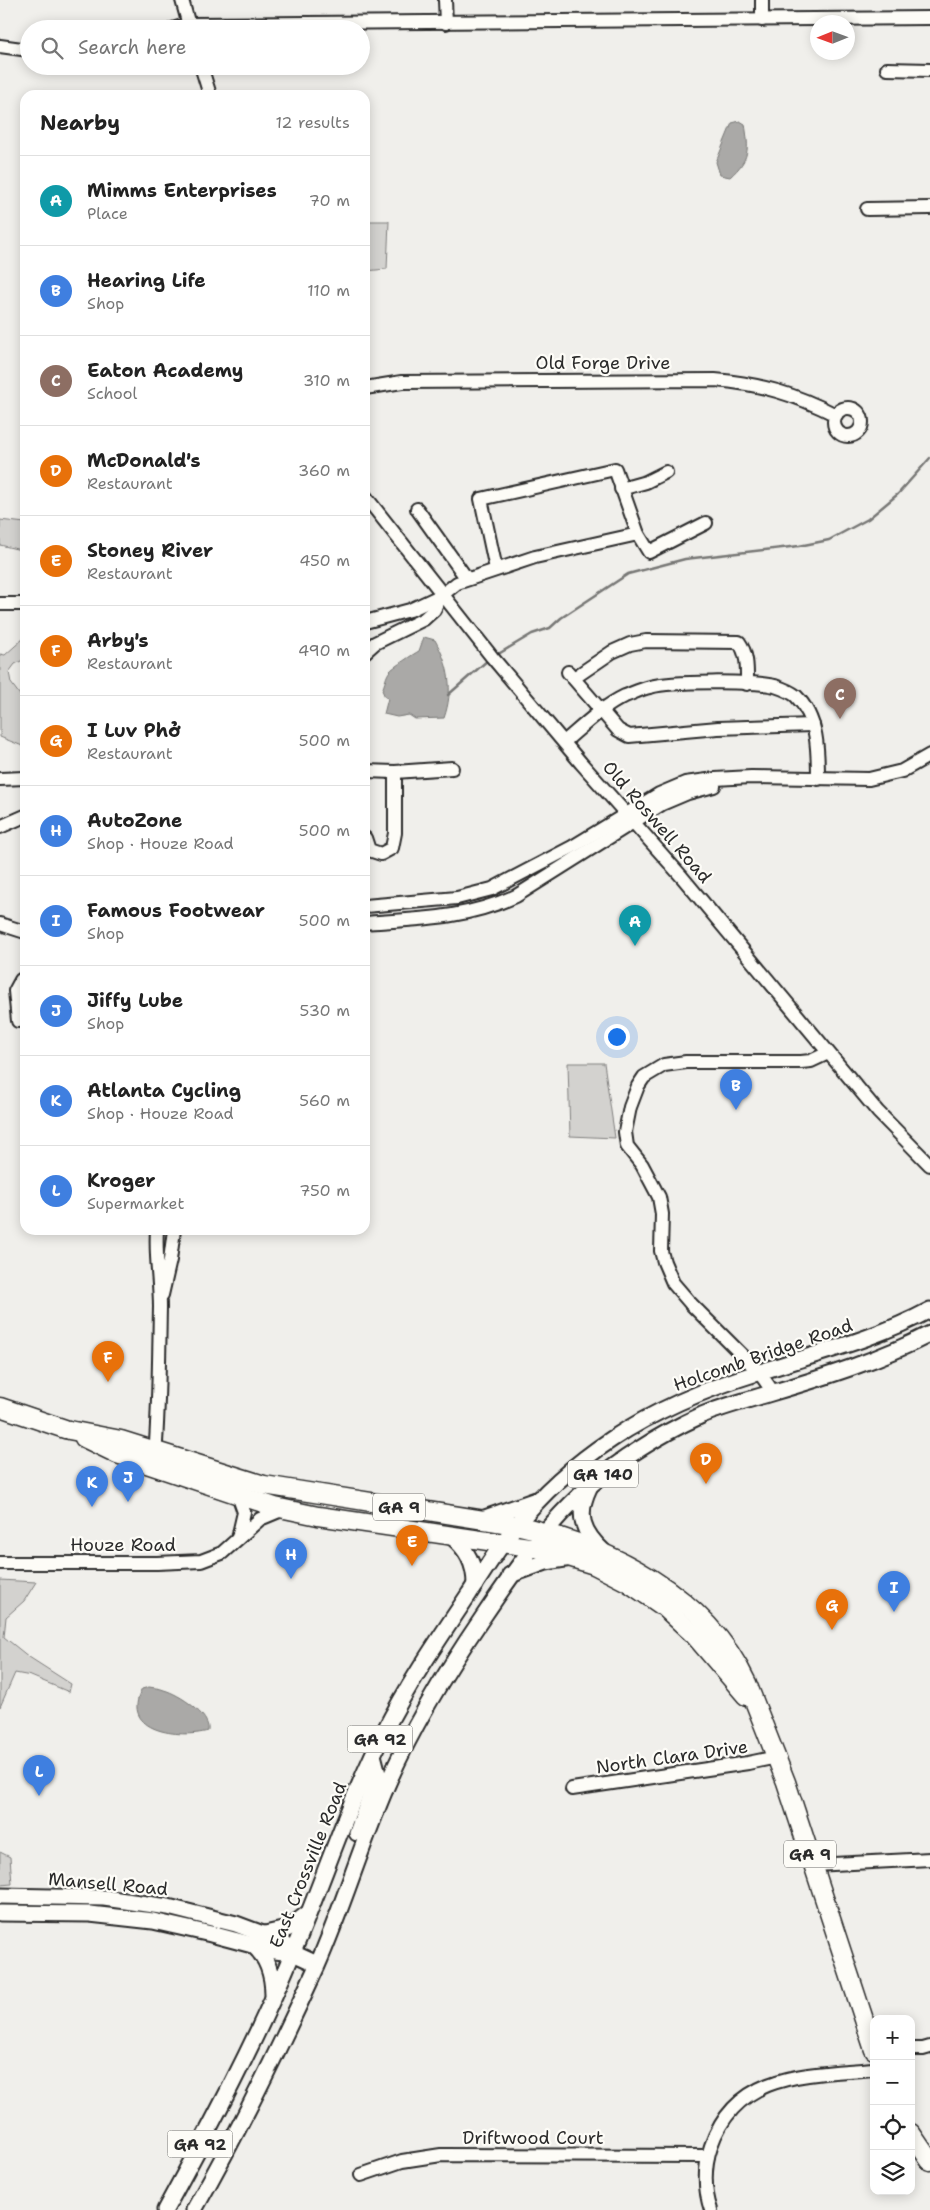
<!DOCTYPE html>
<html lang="en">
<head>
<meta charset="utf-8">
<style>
  :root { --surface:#fff; --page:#f6f6f6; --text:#222; --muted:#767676; --line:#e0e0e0; --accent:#7c3aed }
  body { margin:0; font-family:"Shantell Sans",sans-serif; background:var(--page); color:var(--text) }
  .controls { position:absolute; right:15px; bottom:15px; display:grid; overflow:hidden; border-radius:10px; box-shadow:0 2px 12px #0003 }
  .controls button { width:45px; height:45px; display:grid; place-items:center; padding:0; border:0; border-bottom:1px solid var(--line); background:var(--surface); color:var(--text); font:25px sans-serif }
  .compass { position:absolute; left:810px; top:15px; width:45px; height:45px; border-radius:50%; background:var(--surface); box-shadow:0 2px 12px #0003; rotate:269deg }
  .you { position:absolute; left:616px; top:1036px; width:18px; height:18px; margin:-12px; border:4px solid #fff; border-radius:50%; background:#1a73e8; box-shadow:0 0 0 8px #1a73e833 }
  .badge { display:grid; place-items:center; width:32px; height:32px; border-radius:50%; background:var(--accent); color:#fff; font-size:16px; font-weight:700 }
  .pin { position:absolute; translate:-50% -41px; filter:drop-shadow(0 1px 2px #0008) }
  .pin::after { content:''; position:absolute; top:26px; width:18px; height:15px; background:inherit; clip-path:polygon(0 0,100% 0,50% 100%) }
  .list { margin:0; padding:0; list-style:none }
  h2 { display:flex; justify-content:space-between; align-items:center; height:65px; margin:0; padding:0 20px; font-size:21px }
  h2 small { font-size:16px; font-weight:400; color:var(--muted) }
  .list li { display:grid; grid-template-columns:32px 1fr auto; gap:15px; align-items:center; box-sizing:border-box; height:90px; padding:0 20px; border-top:1px solid var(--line) }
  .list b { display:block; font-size:19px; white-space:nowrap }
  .list p { margin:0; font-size:16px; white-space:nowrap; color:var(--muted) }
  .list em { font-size:16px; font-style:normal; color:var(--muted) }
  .icon { flex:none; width:28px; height:28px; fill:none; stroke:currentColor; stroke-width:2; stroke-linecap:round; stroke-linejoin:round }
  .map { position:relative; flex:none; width:930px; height:2210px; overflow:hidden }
  .search { position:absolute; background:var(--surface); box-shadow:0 2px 12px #0003; left:20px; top:20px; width:350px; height:55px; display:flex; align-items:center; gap:12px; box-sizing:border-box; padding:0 18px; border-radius:28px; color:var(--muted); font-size:19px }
  .panel { position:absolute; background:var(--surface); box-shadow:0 2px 12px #0003; left:20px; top:90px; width:350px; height:1145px; border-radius:15px }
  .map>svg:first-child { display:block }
  .green { fill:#d3d2cf; stroke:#7f7e7d }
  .water { fill:#aaa9a7; stroke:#777775 }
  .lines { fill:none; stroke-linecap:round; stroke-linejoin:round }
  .stream { stroke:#777775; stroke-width:2.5 }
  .minor-casing { stroke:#2b2b2b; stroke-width:16 }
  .major-casing { stroke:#2b2b2b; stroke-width:19 }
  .highway-casing { stroke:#2b2b2b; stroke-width:21 }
  .minor { stroke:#fdfcf7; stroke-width:12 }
  .major { stroke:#fdfcf7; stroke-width:15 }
  .highway { stroke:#fdfcf7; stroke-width:18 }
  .labels { text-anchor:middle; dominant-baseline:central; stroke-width:4.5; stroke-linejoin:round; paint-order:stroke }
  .shield { fill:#fdfcf7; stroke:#6a6a68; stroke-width:1 }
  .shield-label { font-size:16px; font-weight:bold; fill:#2b2b2b }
  .street-label { font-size:18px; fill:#2b2b2b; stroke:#fdfcf7 }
</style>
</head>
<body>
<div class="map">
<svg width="930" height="2210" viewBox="0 0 930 2210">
  <rect width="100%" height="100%" fill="#f0efeb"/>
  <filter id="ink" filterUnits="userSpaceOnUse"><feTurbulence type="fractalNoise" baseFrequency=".02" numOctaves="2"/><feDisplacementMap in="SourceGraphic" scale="10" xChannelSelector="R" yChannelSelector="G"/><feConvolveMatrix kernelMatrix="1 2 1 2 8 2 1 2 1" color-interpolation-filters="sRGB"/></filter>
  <g filter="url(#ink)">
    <!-- green -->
    <g class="green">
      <path d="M365,221H389L387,269L365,271Z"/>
      <path d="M0,520L25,523V551L0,545Z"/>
      <path d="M25,633V659L15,664L9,672L11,683L25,702V747L0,737V654L5,655L24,638Z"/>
      <path d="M568,1063H604L615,1138L570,1136Z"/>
      <path d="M0,1580L36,1582L24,1601L6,1617L4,1637L29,1657L71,1684L69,1692L31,1676L15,1673L0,1707Z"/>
      <path d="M0,1852L10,1857L12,1884L0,1885Z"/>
    </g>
    <!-- water -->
    <g class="water">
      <path d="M740,121L745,124C749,150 750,159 730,177L720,175L716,162L732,123Z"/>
      <path d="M424,637L435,640C449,665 454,690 444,718L415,719L409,715L397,717L384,714L388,698L385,697L382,690C385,684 386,675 390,671C392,668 415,653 419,651Z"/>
      <path d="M149,1687C154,1688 160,1688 164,1690C179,1694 211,1715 208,1731C180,1739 119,1732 142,1689Z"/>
    </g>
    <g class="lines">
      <!-- stream -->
      <g class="stream">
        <path d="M495,656L532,634L550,628L561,618L628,574L685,559L799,546L829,540L868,519L898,494L930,458"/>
        <path d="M448,695L488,660"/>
      </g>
      <!-- minor casing -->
      <g class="minor-casing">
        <g id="minor">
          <path d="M182,0L190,29"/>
          <path d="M445,0L446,23"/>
          <path d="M762,0V20"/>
          <path d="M173,29L189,24L930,18"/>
          <path d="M0,46L29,50"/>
          <path d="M201,66L210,95"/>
          <path d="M887,69L930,70"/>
          <path d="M867,209L930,208"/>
          <path d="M365,388L402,382L715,380C761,384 795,394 836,415"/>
          <circle cx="848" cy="422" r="14"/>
          <path d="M621,489L646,482L666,472"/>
          <path d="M365,496L492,657L581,763L682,877L878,1112L930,1165"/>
          <path d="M417,509L467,579"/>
          <path d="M496,569L481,499L615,469L638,534L649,552L706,523"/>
          <path d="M0,604H25"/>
          <path d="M365,622L410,610L442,595"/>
          <path d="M365,652L375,643L424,619L434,610L442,595L457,583L535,557L638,534"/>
          <path d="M568,672L618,730L629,736L718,728L813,725"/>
          <path d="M574,678L612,652L630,644L646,641L739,642C748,655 747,669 747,684"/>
          <path d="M564,742C583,726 602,707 625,696C633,693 641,689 650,687C671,681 754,681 775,686C781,688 791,692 796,696C818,718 818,749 818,779"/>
          <path d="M365,771L395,772L452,768"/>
          <path d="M0,779L25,778"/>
          <path d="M0,827L25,816"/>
          <path d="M365,838L369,850L381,854L392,848L395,833V772"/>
          <path d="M365,906L457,898L492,889L572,847L659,794L685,783L715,779L751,777L869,779L902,771L930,755"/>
          <path d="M365,923C420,919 465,919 516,896L662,804L688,793L714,786"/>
          <path d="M0,924L25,932"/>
          <path d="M18,1021L15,991L21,980L25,978"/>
          <path d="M162,1295L170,1260L174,1230"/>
          <path d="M773,1392L759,1372L691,1304L673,1283L664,1262L661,1251L662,1214L659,1197L642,1165L627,1146L625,1132L630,1107L638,1086L644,1077L664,1065L686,1062H801L811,1061L828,1053"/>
          <path d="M155,1457C159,1407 159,1357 160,1307C160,1281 155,1256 157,1230"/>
          <path d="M238,1495L244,1512L238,1538"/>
          <path d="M0,1563H157L201,1561L222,1553L260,1519L284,1509"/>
          <path d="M572,1789L748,1763L777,1757"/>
          <path d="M814,1865L930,1859"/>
          <path d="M911,2049H923L930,2047"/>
          <path d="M361,2175L402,2161L441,2155L708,2156"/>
          <path d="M711,2210C704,2190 704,2166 711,2146C737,2071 808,2075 874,2069"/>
        </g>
      </g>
      <!-- major casing -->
      <g class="major-casing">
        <g id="major">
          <path d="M589,1488C576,1515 582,1532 604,1552"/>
          <path d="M482,1519L536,1500"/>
          <path d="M451,1536C467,1549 475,1564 475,1585"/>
          <path d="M510,1575L546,1562L571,1558"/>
          <path d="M357,1833L378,1774L373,1755"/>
          <path d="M0,1896L104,1898L168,1907L236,1924L279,1940L293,1953"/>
          <path d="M0,1913L90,1914L153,1921L211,1934L275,1951L293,1953L317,1964"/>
          <path d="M265,1934L287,1929L307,1914"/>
          <path d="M253,1945C268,1958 273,1975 273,1995"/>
          <path d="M165,2210C211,2126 256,2041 293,1952C324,1879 348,1803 384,1732C408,1684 439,1639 469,1594C484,1571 498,1548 515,1527C542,1493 576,1463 612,1439C657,1409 708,1388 760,1372C818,1353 876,1339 930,1310"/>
          <path d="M194,2210C239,2131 279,2049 317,1966C343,1907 361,1845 387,1785C413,1725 446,1671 483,1617C528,1550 568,1494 638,1450C658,1437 680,1425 702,1415C724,1406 748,1400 771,1393C825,1377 880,1360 930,1334"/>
        </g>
      </g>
      <!-- highway casing -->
      <g class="highway-casing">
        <g id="highway">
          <path d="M0,1407L65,1429"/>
          <path d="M69,1430L121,1440L264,1485L516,1525C609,1546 705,1593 747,1683L786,1782L874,2050"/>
          <path d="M84,1438L117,1454L275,1507L318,1516L543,1549L594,1565L629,1583L664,1607L694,1635L746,1696"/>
          <path d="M911,2133L930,2161"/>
        </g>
      </g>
      <!-- minor -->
      <use href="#minor" class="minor"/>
      <!-- major -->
      <use href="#major" class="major"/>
      <!-- highway -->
      <use href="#highway" class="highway"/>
    </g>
  </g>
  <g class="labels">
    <!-- shield labels -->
    <g class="shield">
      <rect x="568" y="1460.5" width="70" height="27" rx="4"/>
      <rect x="373" y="1493.5" width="52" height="27" rx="4"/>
      <rect x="347.5" y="1725.5" width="65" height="27" rx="4"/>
      <rect x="784" y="1840.5" width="52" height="27" rx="4"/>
      <rect x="167.5" y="2130.5" width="65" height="27" rx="4"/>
    </g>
    <g class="shield-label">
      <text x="603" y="1474">GA 140</text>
      <text x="399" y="1507">GA 9</text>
      <text x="380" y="1739">GA 92</text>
      <text x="810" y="1854">GA 9</text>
      <text x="200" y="2144">GA 92</text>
    </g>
    <!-- street labels -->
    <g class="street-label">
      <text x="603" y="363">Old Forge Drive</text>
      <text transform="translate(657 822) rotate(49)">Old Roswell Road</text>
      <text transform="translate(763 1355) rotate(-19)">Holcomb Bridge Road</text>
      <text x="123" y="1545">Houze Road</text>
      <text transform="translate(672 1757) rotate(-8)">North Clara Drive</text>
      <text transform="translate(308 1865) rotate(-68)">East Crossville Road</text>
      <text transform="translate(108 1884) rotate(5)">Mansell Road</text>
      <text x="533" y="2138">Driftwood Court</text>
    </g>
  </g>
</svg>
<div class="controls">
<button>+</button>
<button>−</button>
<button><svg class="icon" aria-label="locate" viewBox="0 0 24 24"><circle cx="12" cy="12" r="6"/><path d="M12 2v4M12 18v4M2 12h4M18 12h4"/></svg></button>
<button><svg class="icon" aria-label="layers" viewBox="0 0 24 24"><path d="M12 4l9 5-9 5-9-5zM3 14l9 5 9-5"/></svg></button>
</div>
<svg class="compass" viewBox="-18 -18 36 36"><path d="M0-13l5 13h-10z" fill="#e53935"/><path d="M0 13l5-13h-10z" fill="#767676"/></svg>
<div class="you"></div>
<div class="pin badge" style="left:635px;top:946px;background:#0f9aa8">A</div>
<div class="pin badge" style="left:736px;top:1110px;background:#3f7fe0">B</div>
<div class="pin badge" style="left:840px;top:719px;background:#8d6e63">C</div>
<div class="pin badge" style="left:706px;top:1484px;background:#e8710a">D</div>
<div class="pin badge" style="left:412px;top:1566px;background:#e8710a">E</div>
<div class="pin badge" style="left:108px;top:1382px;background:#e8710a">F</div>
<div class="pin badge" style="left:832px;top:1630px;background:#e8710a">G</div>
<div class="pin badge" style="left:291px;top:1579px;background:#3f7fe0">H</div>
<div class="pin badge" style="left:894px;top:1612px;background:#3f7fe0">I</div>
<div class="pin badge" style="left:128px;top:1502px;background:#3f7fe0">J</div>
<div class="pin badge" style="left:92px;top:1507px;background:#3f7fe0">K</div>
<div class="pin badge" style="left:39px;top:1796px;background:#3f7fe0">L</div>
<div class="search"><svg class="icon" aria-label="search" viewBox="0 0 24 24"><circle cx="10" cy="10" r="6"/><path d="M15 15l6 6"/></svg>Search here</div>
<section class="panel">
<h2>Nearby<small>12 results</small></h2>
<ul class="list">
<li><span class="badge" style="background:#0f9aa8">A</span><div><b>Mimms Enterprises</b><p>Place</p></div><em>70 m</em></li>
<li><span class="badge" style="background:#3f7fe0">B</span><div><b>Hearing Life</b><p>Shop</p></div><em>110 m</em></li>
<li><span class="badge" style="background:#8d6e63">C</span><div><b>Eaton Academy</b><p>School</p></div><em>310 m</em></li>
<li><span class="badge" style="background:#e8710a">D</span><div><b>McDonald's</b><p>Restaurant</p></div><em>360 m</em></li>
<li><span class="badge" style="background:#e8710a">E</span><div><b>Stoney River</b><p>Restaurant</p></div><em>450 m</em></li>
<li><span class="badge" style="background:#e8710a">F</span><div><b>Arby's</b><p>Restaurant</p></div><em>490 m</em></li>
<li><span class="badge" style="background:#e8710a">G</span><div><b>I Luv Phở</b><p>Restaurant</p></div><em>500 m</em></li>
<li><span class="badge" style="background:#3f7fe0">H</span><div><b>AutoZone</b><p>Shop · Houze Road</p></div><em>500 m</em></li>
<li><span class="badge" style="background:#3f7fe0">I</span><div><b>Famous Footwear</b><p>Shop</p></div><em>500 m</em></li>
<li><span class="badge" style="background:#3f7fe0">J</span><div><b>Jiffy Lube</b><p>Shop</p></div><em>530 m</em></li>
<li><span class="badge" style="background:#3f7fe0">K</span><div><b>Atlanta Cycling</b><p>Shop · Houze Road</p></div><em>560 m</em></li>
<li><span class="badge" style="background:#3f7fe0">L</span><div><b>Kroger</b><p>Supermarket</p></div><em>750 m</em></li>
</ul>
</section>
</div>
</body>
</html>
